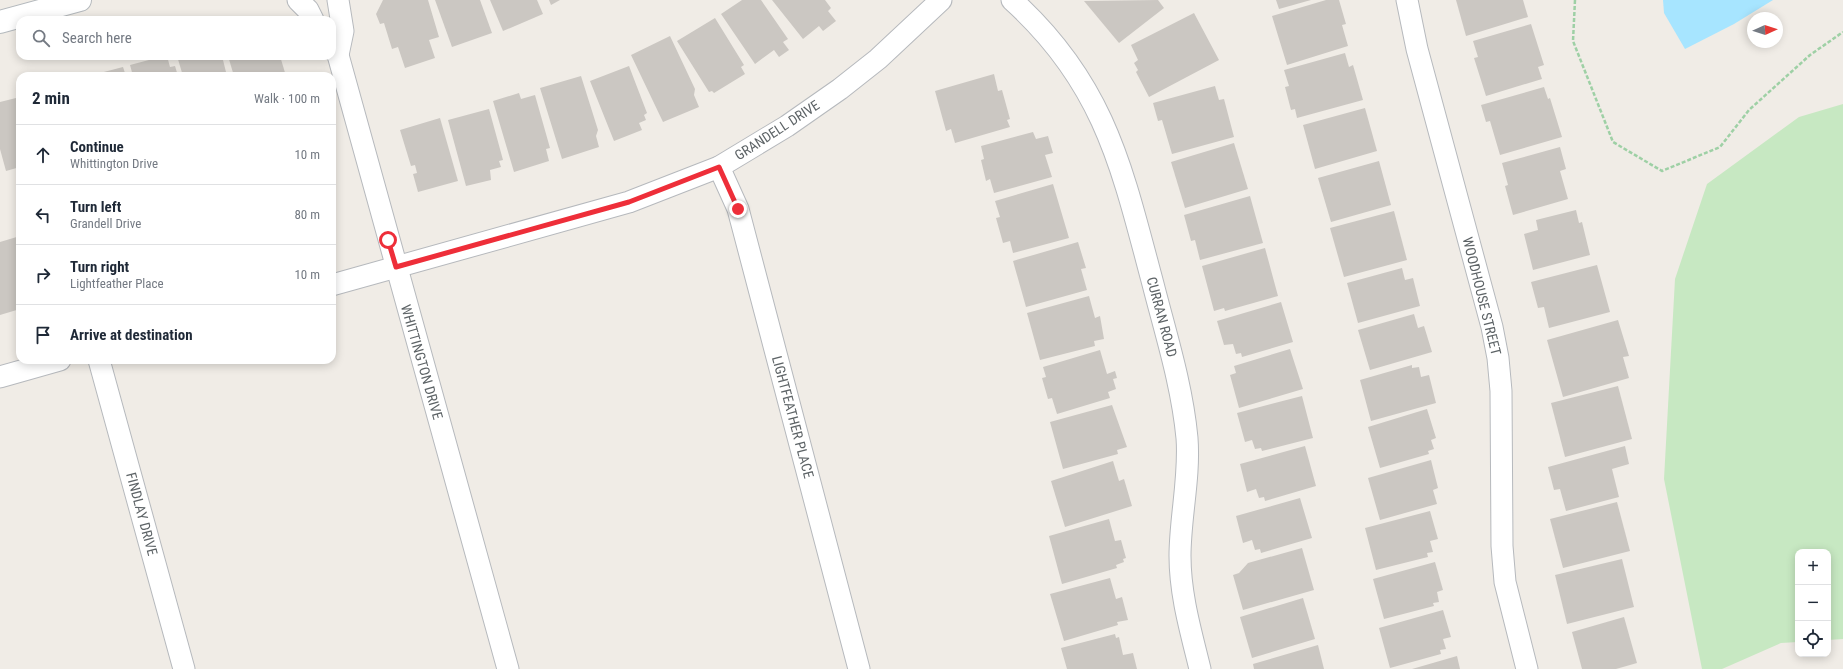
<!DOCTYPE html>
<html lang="en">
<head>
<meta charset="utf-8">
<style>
  :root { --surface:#fff; --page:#f2f2f3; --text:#1f2937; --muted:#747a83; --line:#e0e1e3 }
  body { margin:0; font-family:"Roboto Condensed",sans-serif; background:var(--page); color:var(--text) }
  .controls { position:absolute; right:12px; bottom:12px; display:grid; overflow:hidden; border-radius:8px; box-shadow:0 2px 10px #0003 }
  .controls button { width:36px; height:36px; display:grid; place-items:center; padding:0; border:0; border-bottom:1px solid var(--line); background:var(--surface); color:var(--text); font:20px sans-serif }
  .compass { position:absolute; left:1747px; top:12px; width:36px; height:36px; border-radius:50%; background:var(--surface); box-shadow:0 2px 10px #0003; rotate:87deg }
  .stop { position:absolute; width:12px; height:12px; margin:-9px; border:3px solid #ee2e39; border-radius:50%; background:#fff }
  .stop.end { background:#ee2e39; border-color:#fff; box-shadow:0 1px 4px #0008 }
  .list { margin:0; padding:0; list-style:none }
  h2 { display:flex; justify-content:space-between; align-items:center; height:52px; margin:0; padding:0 16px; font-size:17px }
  h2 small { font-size:13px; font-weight:400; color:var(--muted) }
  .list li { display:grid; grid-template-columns:26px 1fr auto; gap:12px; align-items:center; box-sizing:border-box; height:60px; padding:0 16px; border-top:1px solid var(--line) }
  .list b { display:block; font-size:15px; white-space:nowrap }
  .list p { margin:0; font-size:13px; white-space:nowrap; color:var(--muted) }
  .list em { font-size:13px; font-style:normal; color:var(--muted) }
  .icon { flex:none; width:22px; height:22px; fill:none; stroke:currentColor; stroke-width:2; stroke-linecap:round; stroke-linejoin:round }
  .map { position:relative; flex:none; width:1843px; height:669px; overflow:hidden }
  .search { position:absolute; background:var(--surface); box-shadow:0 2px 10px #0003; left:16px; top:16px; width:320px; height:44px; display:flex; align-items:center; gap:10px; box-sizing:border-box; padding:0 14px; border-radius:12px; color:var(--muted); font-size:15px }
  .panel { position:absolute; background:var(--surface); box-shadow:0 2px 10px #0003; left:16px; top:72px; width:320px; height:292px; border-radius:12px }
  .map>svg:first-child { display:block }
  .green { fill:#c7e8c2 }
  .water { fill:#a7e5ff }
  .building { fill:#cbc7c2 }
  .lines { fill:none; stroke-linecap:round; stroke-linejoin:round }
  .street-casing { stroke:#b6b9bd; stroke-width:23 }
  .secondary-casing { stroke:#b4b9bd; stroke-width:24 }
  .path { stroke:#9ed0a5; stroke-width:2.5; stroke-dasharray:4 2; stroke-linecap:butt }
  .street { stroke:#fff; stroke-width:21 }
  .secondary { stroke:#fff; stroke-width:22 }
  .route { stroke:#ee2e39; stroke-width:5 }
  .labels { text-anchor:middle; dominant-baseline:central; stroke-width:3; stroke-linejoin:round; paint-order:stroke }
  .street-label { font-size:14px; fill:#5d6366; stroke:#fff }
</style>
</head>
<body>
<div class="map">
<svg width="1843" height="669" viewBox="0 0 1843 669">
  <rect width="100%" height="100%" fill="#f0ece6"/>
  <!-- green -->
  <path class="green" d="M1843,104V639L1828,640V552H1798V642L1781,643L1722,669H1702L1664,479L1675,279L1707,184L1799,117Z"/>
  <!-- water -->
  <path class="water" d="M1663,0H1773L1734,24L1685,49L1664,13Z"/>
  <!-- building -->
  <g class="building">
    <path d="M383,0H428L439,37L429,40L435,58L405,68L398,47L392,49L384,23L380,24L376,14Z"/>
    <path d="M435,0H480L492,33L452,47Z"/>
    <path d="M490,0H537L543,14L503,31Z"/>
    <path d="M549,0H560L551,5Z"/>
    <path d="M742,0H761L788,39L783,42L789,50L779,57L774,50L755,64L721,14Z"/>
    <path d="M772,0H825L831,8L828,11L836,21L823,31L819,26L803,39Z"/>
    <path d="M1158,0L1164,8L1119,43L1084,1Z"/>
    <path d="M1276,0H1311L1279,9Z"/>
    <path d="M1326,0H1339L1346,24L1342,25L1348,46L1287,65L1272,16Z"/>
    <path d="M1456,0H1523L1528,17L1466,36Z"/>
    <path d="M1194,13L1219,60L1149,97L1136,72L1138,70L1134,63L1138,60L1131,45Z"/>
    <path d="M715,18L744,65L741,67L745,74L714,93L712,91L709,92L677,41Z"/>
    <path d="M1531,24L1544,65L1538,67L1542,79L1486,96L1474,58L1478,57L1473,41Z"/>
    <path d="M670,36L695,89L694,95L699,107L663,122L631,55Z"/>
    <path d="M1345,53L1349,67L1353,65L1363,100L1297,118L1295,109L1291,110L1285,87L1289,86L1284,70Z"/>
    <path d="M164,56H167L170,67L175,66L178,76H133L130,65Z"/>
    <path d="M177,56H222L227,76H183Z"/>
    <path d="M228,56H280L286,76H234Z"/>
    <path d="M629,66L647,113L644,115L646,120L639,123L642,130L614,141L590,81Z"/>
    <path d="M123,67L126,76H96V74Z"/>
    <path d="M994,74L998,91L1002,90L1010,119L1007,120L1010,127L955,143L951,129L946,131L935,91Z"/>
    <path d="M581,76L598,130L596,136L599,147L562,159L540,88Z"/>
    <path d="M1215,86L1219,100L1224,99L1234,137L1172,154L1162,120L1158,121L1153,103Z"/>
    <path d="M1544,87L1548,99L1550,98L1562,137L1500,155L1490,121L1486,122L1481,105Z"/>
    <path d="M519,93L521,99L535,95L550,148L546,149L549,161L514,172L493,101Z"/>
    <path d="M20,97V167L6,171L0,149V102Z"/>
    <path d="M1365,108L1377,151L1315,169L1303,125Z"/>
    <path d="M489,109L503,160L499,161L501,167L490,170L491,180L466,186L448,120Z"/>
    <path d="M440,118L458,181L418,192L413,174L417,173L415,165L411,166L400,130Z"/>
    <path d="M1033,132L1036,139L1048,136L1053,153L1045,155L1052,177L994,193L990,179L986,181L981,160L984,159L981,146Z"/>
    <path d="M1234,143L1248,189L1185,208L1171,162Z"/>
    <path d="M1560,147L1566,169L1560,171L1568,199L1513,215L1505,186L1508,185L1502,163Z"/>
    <path d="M1379,161L1391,205L1331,222L1318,178Z"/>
    <path d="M1053,184L1069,238L1013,253L1010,241L1003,243L996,218L1000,217L995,201Z"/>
    <path d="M1250,196L1263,243L1200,260L1195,240L1191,241L1184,215Z"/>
    <path d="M1576,210L1579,223L1582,222L1590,255L1533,270L1524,234L1538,230L1536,220Z"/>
    <path d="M1394,211L1407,260L1344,277L1330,228Z"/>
    <path d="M20,236V309L0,315V242Z"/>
    <path d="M1078,242L1086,268L1081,269L1087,290L1026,307L1013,261Z"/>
    <path d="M1265,248L1278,296L1225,311L1224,308L1214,311L1202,266Z"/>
    <path d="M1597,265L1610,312L1549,328L1544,307L1538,308L1531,282Z"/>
    <path d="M1402,268L1405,280L1413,278L1420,306L1358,323L1347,283Z"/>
    <path d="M1089,296L1095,318L1100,316L1104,339L1094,341L1095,346L1040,360L1027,313Z"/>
    <path d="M1281,302L1293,342L1242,357L1241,353L1236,354L1233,344L1224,345L1217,321Z"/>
    <path d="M1414,314L1418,328L1424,326L1432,352L1370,370L1358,330Z"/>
    <path d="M1618,320L1629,356L1623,357L1629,378L1563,397L1547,340Z"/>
    <path d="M1290,349L1303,389L1239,408L1230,375L1236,373L1234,366Z"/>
    <path d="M1100,350L1107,374L1115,371L1117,378L1113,379L1116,389L1108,392L1110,398L1057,414L1052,398L1048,399L1042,378L1046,377L1043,367Z"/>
    <path d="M1412,365V368L1419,367L1421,377L1429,375L1436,403L1371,421L1360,380Z"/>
    <path d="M1618,386L1632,439L1565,457L1551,403Z"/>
    <path d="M1302,396L1313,438L1262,451L1261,448L1255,449L1252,440L1245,442L1237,413Z"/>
    <path d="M1112,405L1127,447L1117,450L1118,454L1063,469L1050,422Z"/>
    <path d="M1427,409L1436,438L1431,440L1434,449L1428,451L1429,454L1380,468L1368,427Z"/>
    <path d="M1305,446L1316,486L1265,501L1264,497L1259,498L1256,489L1247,492L1240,464Z"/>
    <path d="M1625,446L1629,464L1612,469L1619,497L1566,511L1560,489L1554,490L1548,467Z"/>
    <path d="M1431,460L1438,488L1433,490L1437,504L1380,520L1368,478Z"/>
    <path d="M1113,461L1119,481L1124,479L1132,506L1065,527L1051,481Z"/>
    <path d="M1300,498L1312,538L1261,553L1260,549L1255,550L1252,540L1243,543L1236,516Z"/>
    <path d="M1617,502L1630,551L1563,568L1550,519Z"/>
    <path d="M1430,511L1438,539L1430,541L1433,552L1427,553L1428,557L1376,570L1365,528Z"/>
    <path d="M1109,519L1115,541L1121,540L1126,558L1123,559L1124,562L1116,565L1117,568L1062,584L1049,536Z"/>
    <path d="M1302,548L1314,590L1243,610L1233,575L1239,573L1248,563Z"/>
    <path d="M1622,559L1634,607L1567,624L1555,575Z"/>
    <path d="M1435,562L1443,590L1437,592L1439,602L1433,603L1434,606L1384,619L1373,579Z"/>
    <path d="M1110,578L1116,599L1122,597L1128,620L1117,622L1118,625L1064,641L1050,594Z"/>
    <path d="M1303,598L1315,639L1252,658L1240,617Z"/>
    <path d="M1443,610L1451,637L1443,639L1446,649L1440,650L1441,654L1390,668L1379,628Z"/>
    <path d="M1624,617L1637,663L1616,669H1582L1572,632Z"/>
    <path d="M1115,634L1116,638L1119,637L1123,655L1133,653L1137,669H1067L1061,648Z"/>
    <path d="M1318,645L1324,669H1254L1253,664Z"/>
    <path d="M1457,656L1460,669H1412Z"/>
  </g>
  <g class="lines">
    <!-- street casing -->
    <g class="street-casing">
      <g id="street">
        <path d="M298,0L308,10L313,20"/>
        <path d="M1012,0C1105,84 1122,168 1153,284C1166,335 1182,385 1187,438C1190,478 1180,517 1180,556C1180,595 1191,632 1200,669"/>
        <path d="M1407,0L1417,49L1492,327L1498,358L1501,391L1502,546L1505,582L1527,669"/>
        <path d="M332,48L338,55L508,669"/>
        <path d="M338,55L343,31L338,0"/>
        <path d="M719,167L738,209L859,669"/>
        <path d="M332,285L629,202L719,167L787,126L840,89L878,59L941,0"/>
        <path d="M99,360L184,669"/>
        <path d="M0,377L60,360"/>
      </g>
    </g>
    <!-- secondary casing -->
    <g class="secondary-casing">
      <path id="secondary" d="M0,22L80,0"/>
    </g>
    <!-- path -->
    <path class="path" d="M1575,0L1573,41L1613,142L1662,171L1720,147L1749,110L1810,55L1843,32"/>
    <!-- street -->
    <use href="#street" class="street"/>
    <!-- secondary -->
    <use href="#secondary" class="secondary"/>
  </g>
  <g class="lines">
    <!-- route -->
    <path class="route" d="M388,240L396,267L629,202L719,167L738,209"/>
  </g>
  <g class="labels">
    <!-- street labels -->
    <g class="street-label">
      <text transform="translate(777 130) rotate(-33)">GRANDELL DRIVE</text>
      <text transform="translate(1482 296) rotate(76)">WOODHOUSE STREET</text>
      <text transform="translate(1162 317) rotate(75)">CURRAN ROAD</text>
      <text transform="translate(422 362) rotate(74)">WHITTINGTON DRIVE</text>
      <text transform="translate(793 417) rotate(75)">LIGHTFEATHER PLACE</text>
      <text transform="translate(142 514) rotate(75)">FINDLAY DRIVE</text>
    </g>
  </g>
</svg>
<div class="controls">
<button>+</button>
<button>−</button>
<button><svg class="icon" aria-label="locate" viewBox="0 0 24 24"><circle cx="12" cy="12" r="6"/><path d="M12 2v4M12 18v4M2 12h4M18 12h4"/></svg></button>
</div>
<svg class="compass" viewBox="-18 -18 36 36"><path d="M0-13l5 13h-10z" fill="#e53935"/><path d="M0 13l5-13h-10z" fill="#747a83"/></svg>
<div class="stop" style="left:388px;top:240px"></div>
<div class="stop end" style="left:738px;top:209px"></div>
<div class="search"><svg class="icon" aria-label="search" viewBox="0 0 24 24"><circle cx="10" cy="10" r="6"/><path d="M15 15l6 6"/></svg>Search here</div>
<section class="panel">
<h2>2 min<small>Walk · 100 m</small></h2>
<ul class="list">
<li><svg class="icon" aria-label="ahead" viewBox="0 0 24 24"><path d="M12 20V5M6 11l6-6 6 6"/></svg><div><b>Continue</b><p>Whittington Drive</p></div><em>10 m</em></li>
<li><svg class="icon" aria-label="left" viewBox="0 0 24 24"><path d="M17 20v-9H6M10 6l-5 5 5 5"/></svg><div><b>Turn left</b><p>Grandell Drive</p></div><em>80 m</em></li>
<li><svg class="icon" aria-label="right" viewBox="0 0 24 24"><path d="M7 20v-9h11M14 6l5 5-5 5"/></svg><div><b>Turn right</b><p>Lightfeather Place</p></div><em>10 m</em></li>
<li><svg class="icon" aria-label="arrive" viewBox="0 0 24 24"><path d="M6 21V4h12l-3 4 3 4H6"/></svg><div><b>Arrive at destination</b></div></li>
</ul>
</section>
</div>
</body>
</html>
